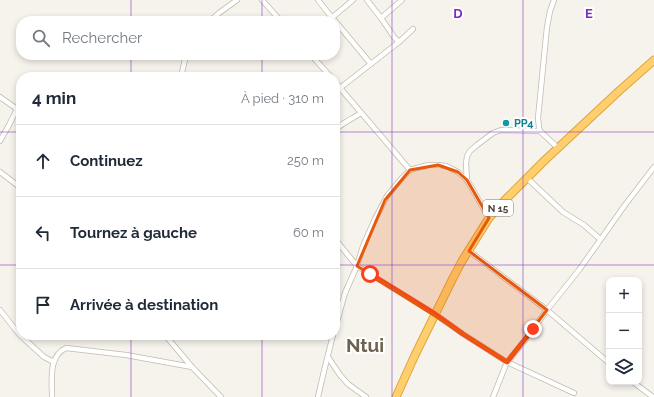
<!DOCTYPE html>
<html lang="fr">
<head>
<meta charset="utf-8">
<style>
  :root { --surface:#fff; --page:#f2f2f3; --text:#1f2937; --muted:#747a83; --line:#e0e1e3 }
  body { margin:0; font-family:Raleway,sans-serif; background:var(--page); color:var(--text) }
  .controls { position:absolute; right:12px; bottom:12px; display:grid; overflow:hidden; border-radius:8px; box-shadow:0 2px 6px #0003 }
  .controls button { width:36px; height:36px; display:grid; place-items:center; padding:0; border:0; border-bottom:1px solid var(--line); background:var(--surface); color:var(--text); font:20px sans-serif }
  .stop { position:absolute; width:12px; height:12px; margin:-9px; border:3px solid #fc3f1d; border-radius:50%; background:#fff }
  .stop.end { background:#fc3f1d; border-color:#fff; box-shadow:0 1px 4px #0008 }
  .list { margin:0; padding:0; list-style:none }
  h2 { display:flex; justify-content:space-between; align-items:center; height:52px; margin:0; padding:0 16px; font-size:17px }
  h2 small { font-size:13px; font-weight:400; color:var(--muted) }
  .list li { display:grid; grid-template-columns:26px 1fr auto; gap:12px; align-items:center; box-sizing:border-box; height:72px; padding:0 16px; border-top:1px solid var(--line) }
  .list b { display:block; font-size:15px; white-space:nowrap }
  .list em { font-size:13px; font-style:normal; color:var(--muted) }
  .icon { flex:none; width:22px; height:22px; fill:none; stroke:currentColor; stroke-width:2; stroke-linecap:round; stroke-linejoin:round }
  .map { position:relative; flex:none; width:654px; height:397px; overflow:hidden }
  .search { position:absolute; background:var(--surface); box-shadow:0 2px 6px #0003; left:16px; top:16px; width:324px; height:44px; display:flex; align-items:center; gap:10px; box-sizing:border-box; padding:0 14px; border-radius:16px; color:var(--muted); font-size:15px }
  .panel { position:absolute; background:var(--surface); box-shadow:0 2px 6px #0003; left:16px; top:72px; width:324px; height:268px; border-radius:16px }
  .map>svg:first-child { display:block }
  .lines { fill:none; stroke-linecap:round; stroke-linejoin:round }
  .minor-casing { stroke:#c2bbae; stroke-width:6 }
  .highway-casing { stroke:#e0a43c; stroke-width:9 }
  .minor { stroke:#fff; stroke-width:4.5 }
  .highway { stroke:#ffcf6e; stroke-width:7 }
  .route { stroke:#fc3f1d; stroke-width:5 }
  .marked { fill:#e8590c; fill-opacity:0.2; stroke:#e8590c; stroke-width:3; stroke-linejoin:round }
  .grid { fill:none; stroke:#7b2cbf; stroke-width:1; stroke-opacity:0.55 }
  .culture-dot { fill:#0f9aa8; stroke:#fff; stroke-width:1.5 }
  .labels { text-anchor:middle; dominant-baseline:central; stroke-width:4; stroke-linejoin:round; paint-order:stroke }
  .shield { fill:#fff; stroke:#817c74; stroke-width:1 }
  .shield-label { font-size:10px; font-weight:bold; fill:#4b4439 }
  .culture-label { font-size:11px; font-weight:bold; fill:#0d838f; stroke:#fff; text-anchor:start }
  .town-label { font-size:19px; font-weight:bold; fill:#6e6250; stroke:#fff }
  .grid-label { font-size:13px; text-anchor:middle; font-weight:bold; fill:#7b2cbf; stroke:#fff; stroke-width:4; stroke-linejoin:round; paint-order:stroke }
</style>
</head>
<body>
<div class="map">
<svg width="654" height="397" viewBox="0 0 654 397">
  <rect width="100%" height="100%" fill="#f6f3ec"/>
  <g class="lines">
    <!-- minor casing -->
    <g class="minor-casing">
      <g id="minor">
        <path d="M262,0L281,21"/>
        <path d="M318,0L333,19"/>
        <path d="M367,0L381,18L394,37L399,42"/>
        <path d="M554,0L550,11L547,27L538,118L539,127L540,131L558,148"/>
        <path d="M381,18L402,0"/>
        <path d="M210,21L219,13L237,0"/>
        <path d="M328,21L353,0"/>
        <path d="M335,21L371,64"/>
        <path d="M311,55L331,77"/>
        <path d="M181,77L186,55"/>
        <path d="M335,82L410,170"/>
        <path d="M340,88L399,42L413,29"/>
        <path d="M0,97L17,109L9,125L0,141"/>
        <path d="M335,130C342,123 352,119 361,113"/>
        <path d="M0,172L21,188"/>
        <path d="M527,178L563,212L584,225L600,239"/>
        <path d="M467,180L466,164L467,156L470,151L477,145L493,133L501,130L540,131"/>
        <path d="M335,239L357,266L435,314L463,334L507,362L574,393"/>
        <path d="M469,251L547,310L609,363"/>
        <path d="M0,310L15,329L20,335L44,357L54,362"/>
        <path d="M335,329L345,293L357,266L363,246L375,219L387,196L402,178L410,170L428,165H438L446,166L458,172L467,180L489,218"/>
        <path d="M165,335L192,367L221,397"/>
        <path d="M328,357L340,375L348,384L366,397"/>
        <path d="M633,382L653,397"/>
        <path d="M52,397C52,381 48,356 66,348L126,355L192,367"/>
        <path d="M318,397L324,371L333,335"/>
        <path d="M493,397L507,362L526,339L547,310L579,270L625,205L654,167"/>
      </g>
    </g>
    <!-- highway casing -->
    <g class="highway-casing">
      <path id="highway" d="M396,397L415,355L453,278L462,261L489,218L506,199L544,161L619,91L654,60"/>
    </g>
    <!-- minor -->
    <use href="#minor" class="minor"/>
    <!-- highway -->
    <use href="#highway" class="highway"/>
  </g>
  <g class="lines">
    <!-- route -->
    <path class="route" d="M370,274L435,314L463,334L507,362L533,329"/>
  </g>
  <!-- marked area -->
  <path class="marked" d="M438,165L458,172L467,180L489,218L469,251L547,310L507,362L357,266L385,200L410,170Z"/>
  <!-- grid -->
  <path class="grid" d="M131,0V21M262,0V21M392,0V397M523,0V397M131,55V77M262,55V77M0,132H21M335,132H654M0,265H21M335,265H654M131,335V397M262,335V397"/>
  <!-- markers -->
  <circle class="culture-dot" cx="506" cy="123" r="4"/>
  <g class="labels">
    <!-- shield labels -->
    <rect class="shield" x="483" y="200" width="30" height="16" rx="3"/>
    <g class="shield-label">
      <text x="498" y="208">N 15</text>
    </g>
    <!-- culture labels -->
    <g class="culture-label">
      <text x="514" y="123">PP4</text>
    </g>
    <!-- town labels -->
    <g class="town-label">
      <text x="365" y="345">Ntui</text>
    </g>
  </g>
  <g class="grid-label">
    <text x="458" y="18">D</text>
    <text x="589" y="18">E</text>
  </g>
</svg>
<div class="controls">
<button>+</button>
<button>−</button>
<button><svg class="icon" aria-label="layers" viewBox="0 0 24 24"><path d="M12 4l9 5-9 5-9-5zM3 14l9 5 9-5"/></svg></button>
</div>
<div class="stop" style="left:370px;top:274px"></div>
<div class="stop end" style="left:533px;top:329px"></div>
<div class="search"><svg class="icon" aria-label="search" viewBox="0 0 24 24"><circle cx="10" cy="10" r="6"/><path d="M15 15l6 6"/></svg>Rechercher</div>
<section class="panel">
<h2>4 min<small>À pied · 310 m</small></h2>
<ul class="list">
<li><svg class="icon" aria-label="ahead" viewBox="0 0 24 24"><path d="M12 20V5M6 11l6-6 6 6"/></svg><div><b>Continuez</b></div><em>250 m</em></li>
<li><svg class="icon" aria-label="left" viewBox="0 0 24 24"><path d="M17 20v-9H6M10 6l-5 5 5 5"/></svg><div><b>Tournez à gauche</b></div><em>60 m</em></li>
<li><svg class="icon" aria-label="arrive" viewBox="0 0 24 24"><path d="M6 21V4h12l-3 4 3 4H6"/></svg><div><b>Arrivée à destination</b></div></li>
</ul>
</section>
</div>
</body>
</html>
